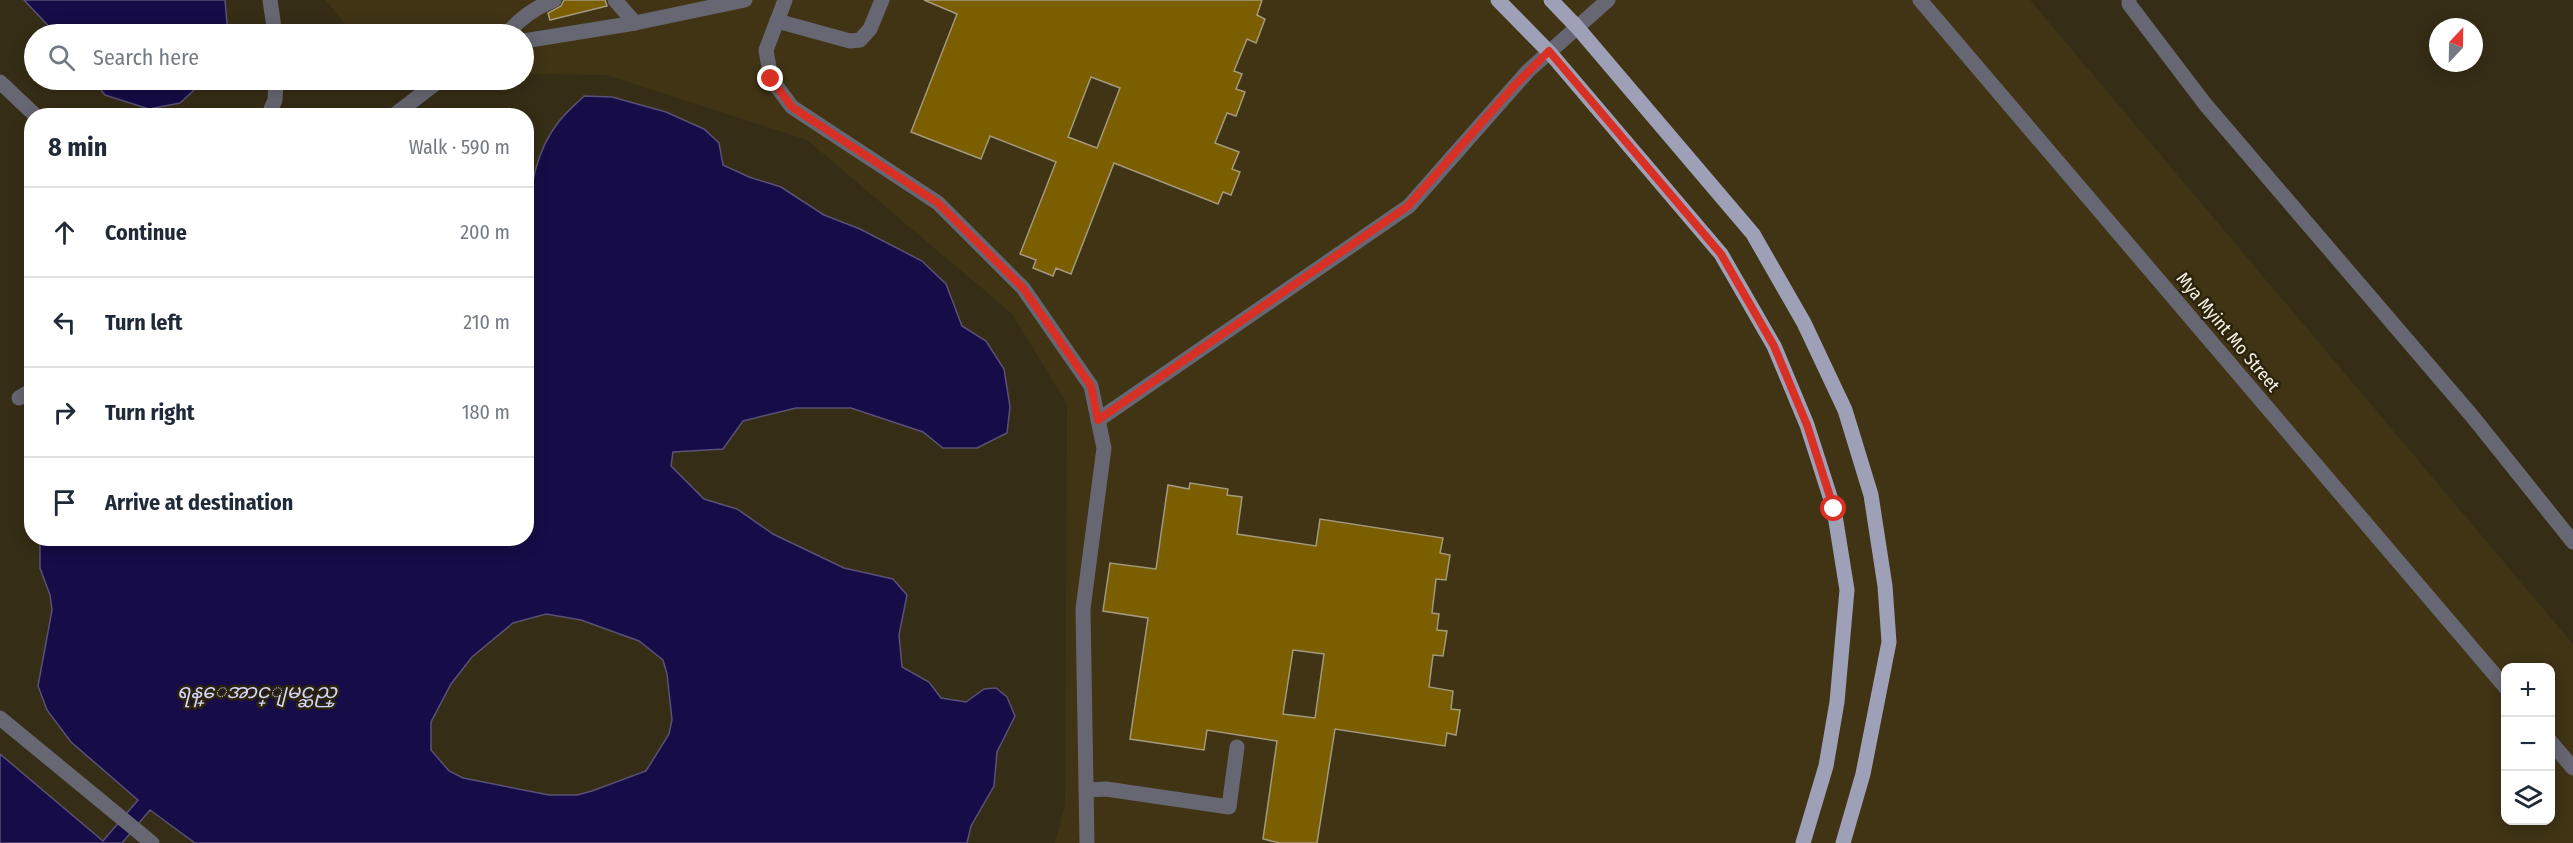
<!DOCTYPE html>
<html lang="en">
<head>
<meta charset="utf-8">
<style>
  :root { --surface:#fff; --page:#f2f2f3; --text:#1f2937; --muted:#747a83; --line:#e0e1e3 }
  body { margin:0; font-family:"Fira Sans Condensed","Noto Sans Myanmar",sans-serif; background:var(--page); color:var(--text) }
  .controls { position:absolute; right:18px; bottom:18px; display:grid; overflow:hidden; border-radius:12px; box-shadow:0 3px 15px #0003 }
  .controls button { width:54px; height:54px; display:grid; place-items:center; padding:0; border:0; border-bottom:2px solid var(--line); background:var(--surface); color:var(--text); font:30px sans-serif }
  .compass { position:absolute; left:2429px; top:18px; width:54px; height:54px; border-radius:50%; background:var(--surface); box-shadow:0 3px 15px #0003; rotate:22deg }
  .stop { position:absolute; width:18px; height:18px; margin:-14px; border:4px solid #d93025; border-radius:50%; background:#fff }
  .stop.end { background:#d93025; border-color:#fff; box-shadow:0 2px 6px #0008 }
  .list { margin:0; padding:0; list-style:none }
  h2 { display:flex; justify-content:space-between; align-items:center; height:78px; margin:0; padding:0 24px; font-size:26px }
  h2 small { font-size:20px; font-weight:400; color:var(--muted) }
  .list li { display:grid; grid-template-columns:39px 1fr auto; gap:18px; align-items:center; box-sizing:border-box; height:90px; padding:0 24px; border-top:2px solid var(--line) }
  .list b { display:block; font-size:22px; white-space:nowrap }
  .list em { font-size:20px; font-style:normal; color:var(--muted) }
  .icon { flex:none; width:33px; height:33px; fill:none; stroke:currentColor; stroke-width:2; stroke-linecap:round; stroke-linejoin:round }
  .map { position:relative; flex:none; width:2573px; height:843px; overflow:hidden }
  .search { position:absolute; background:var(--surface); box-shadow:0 3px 15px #0003; left:24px; top:24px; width:510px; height:66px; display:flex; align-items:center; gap:15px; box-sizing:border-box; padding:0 21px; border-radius:33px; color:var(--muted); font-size:22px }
  .panel { position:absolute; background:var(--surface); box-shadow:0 3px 15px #0003; left:24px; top:108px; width:510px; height:438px; border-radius:24px }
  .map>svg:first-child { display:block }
  .built { fill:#403415; fill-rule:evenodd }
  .water { fill:#160c47; stroke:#5a5176; stroke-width:1.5; fill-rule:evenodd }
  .building { fill:#7a5e00; stroke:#a3997e; stroke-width:1.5; fill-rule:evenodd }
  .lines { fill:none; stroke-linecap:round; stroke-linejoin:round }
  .minor { stroke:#666772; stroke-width:15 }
  .major { stroke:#9ea0b7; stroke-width:15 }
  .route { stroke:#d93025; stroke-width:8 }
  .labels { text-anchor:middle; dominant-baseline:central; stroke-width:5; stroke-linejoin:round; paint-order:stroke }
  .street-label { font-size:18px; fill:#f9f3e5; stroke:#2c230c }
  .water-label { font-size:20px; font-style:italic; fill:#d4d7fd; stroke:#2c230c }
</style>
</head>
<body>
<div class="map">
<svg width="2573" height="843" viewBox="0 0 2573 843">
  <rect width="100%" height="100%" fill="#362d16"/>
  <!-- built -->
  <path class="built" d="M325,0H2030L2573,644V843H1055L1065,804L1067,404L1012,314L807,140L606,75L524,74V34H354ZM2506,668H2550V820H2506Z"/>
  <!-- water -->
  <g class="water">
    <path d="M24,0H225L228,34H56Z"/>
    <path d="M93,80H205L180,103L149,109L105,95Z"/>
    <path d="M584,96L612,97L666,112L704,129L719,143L723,165L749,177L781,187L824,215L860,229L922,261L946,284L962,326L986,341L1004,369L1010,407L1007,433L977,448H943L923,432L851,408H796L743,421L723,449L673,452L671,466L704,499L737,509L773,534L844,568L893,579L907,595L899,635L902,667L929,682L941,698L966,702L984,689L996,688L1007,697L1015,716L997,752L994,786L971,826L967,843H195L150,810L122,843H0V754L103,841L138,800L71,742L47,710L38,686L52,610L50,595L40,568V539L526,538V223C531,188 535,153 557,124C564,114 575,105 584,96ZM546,614L581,620L639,641L663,660L667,674L672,720L669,734L646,771L592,791L577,795H549L463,778L449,771L431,750V722L451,684L472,657L513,623Z"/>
  </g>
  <!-- building -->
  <g class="building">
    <path d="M564,0H605L607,6L550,20L548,13L561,6Z"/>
    <path d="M924,0H1262L1257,15L1265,19L1256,43L1247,39L1234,71L1242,74L1236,89L1245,92L1236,116L1227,113L1215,143L1239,152L1232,169L1240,172L1231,195L1223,192L1218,204L1114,163L1071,274L1056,268L1053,276L1033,268L1036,260L1020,254L1056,162L990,136L981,159L911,132L957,14ZM1091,77L1120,88L1097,148L1068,137Z"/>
    <path d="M1190,483L1228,489L1227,495L1242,497L1237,534L1316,546L1320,519L1443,538L1440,553L1450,555L1446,580L1436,579L1432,613L1439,614L1437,630L1447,631L1443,656L1433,655L1429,687L1453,691L1451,709L1460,710L1456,735L1447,733L1445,746L1335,729L1317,843H1280L1263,839L1277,741L1207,730L1204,750L1130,739L1148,618L1103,611L1110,563L1156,569L1168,485L1189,489ZM1293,650L1324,654L1315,718L1283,714Z"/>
  </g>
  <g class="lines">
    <!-- minor -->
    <g class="minor">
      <path d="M270,0L275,34"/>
      <path d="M615,0L635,23"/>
      <path d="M785,0L766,50L771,79L792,107L938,203L1023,288L1091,386L1104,448L1083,609L1087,843"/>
      <path d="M1920,0L2506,688"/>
      <path d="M2129,0V4L2205,104L2472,416L2573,542"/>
      <path d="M777,21L850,41L860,40L870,29L882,0"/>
      <path d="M507,34C520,18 534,8 554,0"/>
      <path d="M524,41L635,23L745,0"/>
      <path d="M0,82L36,116"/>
      <path d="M268,116L275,100L276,80"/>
      <path d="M393,116L440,80"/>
      <path d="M19,398L32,390"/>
      <path d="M1098,420L1409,206L1528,71L1608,0"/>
      <path d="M0,718L152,843"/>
      <path d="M2550,741L2573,768"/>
      <path d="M1086,790L1106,789L1229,807L1237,747"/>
    </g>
    <!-- major -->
    <g class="major">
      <path d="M1498,0L1551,54L1721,254L1774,346L1807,425L1834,509L1847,590L1837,702L1826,766L1803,843"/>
      <path d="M1551,0L1577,27L1753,234L1804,323L1845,410L1871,495L1885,586L1889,642L1863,774L1843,843"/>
    </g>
  </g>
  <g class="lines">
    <!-- route -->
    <path class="route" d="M771,79L792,107L938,203L1023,288L1091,386L1098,420L1408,206L1514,86L1549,51L1721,254L1774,346L1807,425L1834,509"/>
  </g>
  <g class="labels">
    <!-- street labels -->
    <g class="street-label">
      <text transform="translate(2228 332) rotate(50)">Mya Myint Mo Street</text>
    </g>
    <!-- water labels -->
    <g class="water-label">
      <text x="257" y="691">ရန္ေအာင္ျမင္ဆည္</text>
    </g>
  </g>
</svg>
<div class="controls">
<button>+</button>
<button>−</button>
<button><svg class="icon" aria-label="layers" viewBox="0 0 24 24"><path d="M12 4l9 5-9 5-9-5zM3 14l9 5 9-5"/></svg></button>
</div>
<svg class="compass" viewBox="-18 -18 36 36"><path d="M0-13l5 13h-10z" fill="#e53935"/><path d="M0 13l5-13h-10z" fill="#747a83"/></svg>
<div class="stop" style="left:1834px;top:509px"></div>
<div class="stop end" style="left:771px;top:79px"></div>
<div class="search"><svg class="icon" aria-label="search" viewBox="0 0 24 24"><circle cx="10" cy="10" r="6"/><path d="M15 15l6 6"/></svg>Search here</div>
<section class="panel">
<h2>8 min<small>Walk · 590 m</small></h2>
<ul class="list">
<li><svg class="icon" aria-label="ahead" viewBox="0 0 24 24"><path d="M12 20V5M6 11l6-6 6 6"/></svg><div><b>Continue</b></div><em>200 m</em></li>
<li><svg class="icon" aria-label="left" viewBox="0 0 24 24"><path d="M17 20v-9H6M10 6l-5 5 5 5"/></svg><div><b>Turn left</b></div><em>210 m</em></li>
<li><svg class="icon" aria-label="right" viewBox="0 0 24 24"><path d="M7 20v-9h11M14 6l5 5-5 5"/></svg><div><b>Turn right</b></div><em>180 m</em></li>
<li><svg class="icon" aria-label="arrive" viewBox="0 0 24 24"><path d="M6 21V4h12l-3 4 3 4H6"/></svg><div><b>Arrive at destination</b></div></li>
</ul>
</section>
</div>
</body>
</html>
